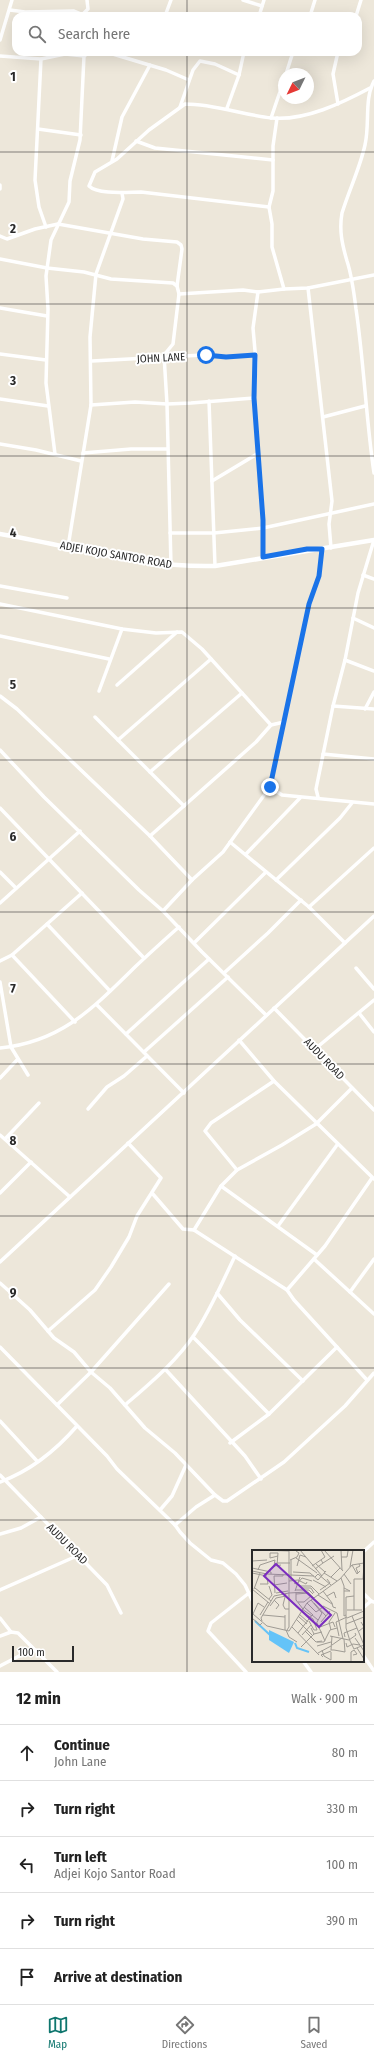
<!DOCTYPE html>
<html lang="en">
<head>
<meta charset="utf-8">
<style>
  :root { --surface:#fff; --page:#f2f2f2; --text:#222; --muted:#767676; --line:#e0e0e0; --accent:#0f766e }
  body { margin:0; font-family:"Fira Sans Condensed",sans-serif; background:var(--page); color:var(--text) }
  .compass { position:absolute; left:278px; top:68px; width:36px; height:36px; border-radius:50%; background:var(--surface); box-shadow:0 4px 16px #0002; rotate:227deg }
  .scale { position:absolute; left:12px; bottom:10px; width:62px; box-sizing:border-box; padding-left:4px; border:2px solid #2a2a2a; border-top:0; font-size:11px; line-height:14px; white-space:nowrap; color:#2a2a2a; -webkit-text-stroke:3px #fff; paint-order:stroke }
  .stop { position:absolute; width:12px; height:12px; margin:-9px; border:3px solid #1a73e8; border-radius:50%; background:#fff }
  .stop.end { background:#1a73e8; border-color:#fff; box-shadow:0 1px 4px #0008 }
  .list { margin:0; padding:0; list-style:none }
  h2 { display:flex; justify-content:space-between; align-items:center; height:52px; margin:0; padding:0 16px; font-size:17px }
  h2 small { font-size:13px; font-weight:400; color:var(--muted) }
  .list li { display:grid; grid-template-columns:26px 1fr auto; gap:12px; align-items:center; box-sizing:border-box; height:56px; padding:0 16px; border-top:1px solid var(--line) }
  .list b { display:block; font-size:15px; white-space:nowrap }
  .list p { margin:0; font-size:13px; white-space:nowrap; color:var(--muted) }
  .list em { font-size:13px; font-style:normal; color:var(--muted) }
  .icon { flex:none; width:22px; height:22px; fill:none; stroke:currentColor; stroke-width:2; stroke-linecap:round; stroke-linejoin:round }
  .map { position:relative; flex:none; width:374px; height:1672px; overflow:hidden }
  .search { position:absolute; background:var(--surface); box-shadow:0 4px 16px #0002; left:12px; right:12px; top:12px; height:44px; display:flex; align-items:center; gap:10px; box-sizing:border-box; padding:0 14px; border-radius:12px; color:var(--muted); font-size:15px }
  .sheet { height:332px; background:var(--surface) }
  nav { display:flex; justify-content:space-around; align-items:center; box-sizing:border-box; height:56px; border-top:1px solid var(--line); background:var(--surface); font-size:11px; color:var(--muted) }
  nav a { display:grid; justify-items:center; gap:2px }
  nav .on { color:var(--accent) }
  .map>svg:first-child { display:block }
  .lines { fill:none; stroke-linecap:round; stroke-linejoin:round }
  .minor { stroke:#fff; stroke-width:3.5 }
  .tertiary { stroke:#fff; stroke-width:4.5 }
  .route { stroke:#1a73e8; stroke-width:5 }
  .grid { fill:none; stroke:#2a2a2a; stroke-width:1; stroke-opacity:0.55 }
  .labels { text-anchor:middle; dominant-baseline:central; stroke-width:4; stroke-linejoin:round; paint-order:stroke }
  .street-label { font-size:11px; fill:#2a2a2a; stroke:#fff }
  .inset-river { fill:none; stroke:#64c3f8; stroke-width:2 }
  .inset-road { fill:none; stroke:#9f9b94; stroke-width:1 }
  .view { fill:#7b2cbf; fill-opacity:0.15; stroke:#7b2cbf; stroke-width:2 }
  .inset-edge { fill:none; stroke:#2a2a2a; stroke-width:2 }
  .grid-label { font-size:13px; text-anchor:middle; font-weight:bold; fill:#2a2a2a; stroke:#fff; stroke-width:4; stroke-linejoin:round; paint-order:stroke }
</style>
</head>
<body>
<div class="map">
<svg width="374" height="1672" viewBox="0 0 374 1672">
  <rect width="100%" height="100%" fill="#ede7da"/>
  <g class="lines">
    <!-- minor -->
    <g class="minor">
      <path d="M243,0L262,6"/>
      <path d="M10,10L25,12L74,11L86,16"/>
      <path d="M83,14L88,9L87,0"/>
      <path d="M165,16L171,0"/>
      <path d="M259,16L264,0"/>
      <path d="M310,16L315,0"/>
      <path d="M356,16L361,0"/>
      <path d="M0,40L12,0"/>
      <path d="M106,52L166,70L189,80"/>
      <path d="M0,56L41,59L65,54L84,56L90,52"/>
      <path d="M41,59L35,180L39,207L46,227"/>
      <path d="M286,74L293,52"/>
      <path d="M374,81C364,100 370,123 365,145C360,168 349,190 342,213C339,230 342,244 347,261C352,276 354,293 356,309C364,363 366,419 374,473"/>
      <path d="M338,104L333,74L338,52"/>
      <path d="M180,107L193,70L200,61L215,64L239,75"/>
      <path d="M227,108L239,75L244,52"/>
      <path d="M271,118L284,80"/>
      <path d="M277,118L273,146V191L269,207L272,224V247L284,289L308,288L374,275"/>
      <path d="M38,129L81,135"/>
      <path d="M136,141L155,148L273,160"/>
      <path d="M112,161L122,117L150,65"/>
      <path d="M0,185V189"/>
      <path d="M269,207L141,192C128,192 98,195 89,186L95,172L117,159L149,130L185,104C215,104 243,115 272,118C305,121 342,103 370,88"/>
      <path d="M0,236L7,239L35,229L58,224L143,239L177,242L181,245L182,249L177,286"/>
      <path d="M0,259L47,268L84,272L111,279L173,283L177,286L179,294L173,344L164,355L167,404L171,566"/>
      <path d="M308,288L332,501L329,524L331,548"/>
      <path d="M258,292L253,328L256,362L254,398L263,520V557"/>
      <path d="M179,294L243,290L258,292L284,289"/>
      <path d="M0,308L47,316"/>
      <path d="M0,354L46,360"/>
      <path d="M92,361L203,355L226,357L255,355"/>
      <path d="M0,399L48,406"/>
      <path d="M209,401L215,566"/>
      <path d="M91,405L135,402L167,404L191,403L254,398"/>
      <path d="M323,417L365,406"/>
      <path d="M0,444L36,450L81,461"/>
      <path d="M83,453L131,449H167"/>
      <path d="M55,454L46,383L48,309L46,276L51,240L69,202L70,181L80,140L84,56"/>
      <path d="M212,481L257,454"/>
      <path d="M170,533H214L263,528L374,504"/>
      <path d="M68,547L91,405L90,337L96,274L123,199L122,193"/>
      <path d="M363,575L374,579"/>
      <path d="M0,586L67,598"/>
      <path d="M0,604L122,629L156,633L182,632L202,649L271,725"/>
      <path d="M353,618L374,628"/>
      <path d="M0,636L109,659"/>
      <path d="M345,660L374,671"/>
      <path d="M117,685L177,632"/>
      <path d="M99,691L122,629"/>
      <path d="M0,696L17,709L150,836L192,880"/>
      <path d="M333,706L374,709"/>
      <path d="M365,709L374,692"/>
      <path d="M95,717L184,806"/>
      <path d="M118,740L211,659"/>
      <path d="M0,750L44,797L139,890L163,911L202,952L266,1015"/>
      <path d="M323,754L374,759"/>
      <path d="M150,772L242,693"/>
      <path d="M270,787L282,795L374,804"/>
      <path d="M318,797L316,789L333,706L345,660L358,593L374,540"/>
      <path d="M0,808L144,958"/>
      <path d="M150,836L256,742L271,725L284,722"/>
      <path d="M230,842L309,907L345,943"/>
      <path d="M246,854L300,798"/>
      <path d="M0,872L16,888"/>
      <path d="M276,880L340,818L352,803"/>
      <path d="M0,903L80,831"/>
      <path d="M309,907L374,848"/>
      <path d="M163,911L192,880L223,852L270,787L309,604L319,576L322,549"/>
      <path d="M47,924L110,991"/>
      <path d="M194,943L266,872"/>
      <path d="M12,955L75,1022"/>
      <path d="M0,961L12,955L82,893"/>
      <path d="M356,968L374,989"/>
      <path d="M224,973L268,933L301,900"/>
      <path d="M0,982L11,1047L28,1075"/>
      <path d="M97,1005L184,1093"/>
      <path d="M274,1008L374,1110"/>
      <path d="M359,1013L374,1032"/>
      <path d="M126,1034L209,959"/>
      <path d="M239,1040L274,1081L374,1179"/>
      <path d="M0,1048C62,1042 94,1007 136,966C150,953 164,940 179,927"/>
      <path d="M315,1049L374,1000"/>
      <path d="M144,1052L228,977"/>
      <path d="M0,1078L18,1059"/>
      <path d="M88,1109L107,1087L124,1076L147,1056"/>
      <path d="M0,1135L70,1197"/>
      <path d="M5,1139L39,1103"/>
      <path d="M237,1170L205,1131L211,1123L274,1081"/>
      <path d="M221,1186L317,1255"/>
      <path d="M0,1193L31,1162"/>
      <path d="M152,1193L183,1229L194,1230L287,1290L294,1300L367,1380"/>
      <path d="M278,1226L337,1145"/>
      <path d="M194,1230L221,1186L237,1170L282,1145L316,1124L352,1088"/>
      <path d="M314,1259L374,1314"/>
      <path d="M0,1262L374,916"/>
      <path d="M0,1283L30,1310L54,1338L74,1352L91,1372L169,1284"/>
      <path d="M287,1290L325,1246L372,1178"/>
      <path d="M350,1292L374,1259"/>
      <path d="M217,1293L240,1320L303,1381"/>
      <path d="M48,1331L95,1290L111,1267L129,1237L137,1216L161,1178L128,1143"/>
      <path d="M193,1337L269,1414"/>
      <path d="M0,1347L107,1456L117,1469L175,1525L180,1532L190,1543L211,1560L223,1563L236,1574L245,1585L253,1602"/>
      <path d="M165,1369L245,1456L261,1479"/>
      <path d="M57,1405L91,1372L110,1388L145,1428L175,1453L215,1495L223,1501H227L284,1462L345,1406L374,1373"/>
      <path d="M125,1405C149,1384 176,1362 194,1335C210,1311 222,1283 235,1256"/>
      <path d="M0,1421L37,1461"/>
      <path d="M230,1443L269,1414L337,1347"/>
      <path d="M0,1475L107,1585L121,1613"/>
      <path d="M0,1482C30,1471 57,1449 77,1426"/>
      <path d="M160,1510L172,1496L186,1465"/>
      <path d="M175,1525L196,1507L215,1495"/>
      <path d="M0,1534L21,1528L41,1517"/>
      <path d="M363,1552L374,1542"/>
      <path d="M0,1590L79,1555"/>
      <path d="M363,1593L371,1601"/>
      <path d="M363,1608L371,1601L374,1602"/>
      <path d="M0,1618L11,1632"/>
      <path d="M0,1636L11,1632L18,1633L57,1672"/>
      <path d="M363,1655L374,1671"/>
      <path d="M303,1661L311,1672"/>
      <path d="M0,1666L23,1654"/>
      <path d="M246,1672L208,1631L211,1623L249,1593"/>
    </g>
    <!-- tertiary -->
    <path class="tertiary" d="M0,534C71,546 142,568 215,566L374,540"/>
  </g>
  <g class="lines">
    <!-- route -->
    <path class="route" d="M206,355L226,357L255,355L254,398L263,520V557L307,549H322L319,576L309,604L270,787"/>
  </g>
  <!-- grid -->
  <path class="grid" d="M187,0V16M187,52V1672M0,152H374M0,304H374M0,456H374M0,608H374M0,760H374M0,912H374M0,1064H374M0,1216H374M0,1368H374M0,1520H374"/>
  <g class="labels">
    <!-- street labels -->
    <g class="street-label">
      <text transform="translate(161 358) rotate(-3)">JOHN LANE</text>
      <text transform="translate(116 555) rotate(10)">ADJEI KOJO SANTOR ROAD</text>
      <text transform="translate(324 1059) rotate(46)">AUDU ROAD</text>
      <text transform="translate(67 1544) rotate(45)">AUDU ROAD</text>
    </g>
  </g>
  <!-- overview -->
  <g transform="translate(252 1550)">
    <rect width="112" height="112" fill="#ede7da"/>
    <path d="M17,80L42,92L37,103L17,90Z" fill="#64c3f8"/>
    <path class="inset-river" d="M3,71L18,85M43,93L45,98L57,102"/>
    <path class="inset-road" d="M9,0L37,1M48,0L70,26M72,0L91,21M89,0L90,20M18,3H26L25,15M18,3V8L26,6M89,7H95L96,1M44,8L65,23M38,10L45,7L47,3L44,1M39,10V30M0,11L15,10M25,13H38M71,13L82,6M64,14L73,22M100,15L105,24L108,21M45,16L48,5L54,7M60,16L73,7L69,0M98,17L101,0M0,18L19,22V24M63,19L71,13L69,10M6,20L8,15L23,10L22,16L29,15M0,21L15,24L62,26M41,22L58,23L66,30L74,21M0,23L15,26M72,23L85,31M106,23L104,18L108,16L107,14M92,24L99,34M63,27L66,24L79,35M79,27L88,18M89,28L92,36V66L94,65M111,29L112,15M61,30L74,37M37,31L46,30L54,34L55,32M42,33L49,36H59L67,44M8,34H16L15,28M45,34L50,28L60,31M22,35L35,33M17,36L20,45L17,49M3,38L19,51M49,38H59L62,43M92,38L98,41H92M0,39L17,53M2,39L8,23M43,40H57L61,44M68,40L78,33L75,29M43,41L48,27M71,41L80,53L81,57L84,58M44,42V50L51,59M23,43L22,26H31V24M24,43L36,41M34,43L31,55L33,59H37M37,43L56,42L62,48M44,44L57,43M66,45L80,54M75,46L82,42L84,48M22,50L27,55L24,59M59,50L70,63L64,74M46,52H52L59,46M55,53L64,62L71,57M62,53L74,66M18,56L24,48L34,46M71,56L85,63L91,89M52,57L61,65M50,59L60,66M95,60H110M102,60V29H112M49,61L61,69L65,80H62L57,71M1,64L15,76L37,81L55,53L88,29L100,15L112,13M1,64L6,53L12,57M47,64L56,72M8,65L16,52M11,65L33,67M33,65V80M46,66L55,74M100,66L112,95M0,68L8,75L10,73M95,68L112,61M44,69L61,86M0,70V112M10,71L9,68L22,46L37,43M69,72L78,61M65,73L73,91M94,74L112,67M40,77L67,105M68,77L81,72L83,77M59,78L62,84L70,82M34,80L37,87L45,92M35,80L37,77V0M79,80L77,72L83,63M53,81L64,92L70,91M107,81L112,77L109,72M46,83L60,65L66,70M50,85L59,75M78,86L97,90L104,85L103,83M80,86L79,100H82L93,102L92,89M87,86L84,72L95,67M93,87L92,83L105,78M103,88L112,101M98,91L94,78V47L102,46M98,91L102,99L112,95M65,92H72L78,80L85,78M94,93L95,97L101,94L108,95M80,95L90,88M65,96L79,92M49,97L62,84M105,98L112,109M70,100L72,106L79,110V102M66,103L79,96M71,107L69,105L79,101M99,112V102L102,100L105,104L101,105"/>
    <path class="view" d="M24,14L79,65L67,77L12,26Z"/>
    <rect width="112" height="112" class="inset-edge"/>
  </g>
  <g class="grid-label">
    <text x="13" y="81">1</text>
    <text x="13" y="233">2</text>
    <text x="13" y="385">3</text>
    <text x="13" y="537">4</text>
    <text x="13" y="689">5</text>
    <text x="13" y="841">6</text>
    <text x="13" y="993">7</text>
    <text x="13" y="1145">8</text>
    <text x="13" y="1297">9</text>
  </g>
</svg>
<svg class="compass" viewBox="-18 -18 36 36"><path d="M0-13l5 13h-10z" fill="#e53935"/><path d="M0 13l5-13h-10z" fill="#767676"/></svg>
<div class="scale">100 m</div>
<div class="stop" style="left:206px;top:355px"></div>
<div class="stop end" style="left:270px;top:787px"></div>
<div class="search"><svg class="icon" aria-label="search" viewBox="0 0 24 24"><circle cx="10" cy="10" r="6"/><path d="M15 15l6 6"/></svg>Search here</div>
</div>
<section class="sheet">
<h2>12 min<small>Walk · 900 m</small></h2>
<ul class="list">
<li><svg class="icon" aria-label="ahead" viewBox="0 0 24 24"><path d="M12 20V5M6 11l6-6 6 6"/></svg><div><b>Continue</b><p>John Lane</p></div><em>80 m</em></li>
<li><svg class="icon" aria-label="right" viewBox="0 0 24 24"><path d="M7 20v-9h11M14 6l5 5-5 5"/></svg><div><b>Turn right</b></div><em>330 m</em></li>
<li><svg class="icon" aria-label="left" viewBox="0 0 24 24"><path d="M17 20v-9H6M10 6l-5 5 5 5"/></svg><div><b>Turn left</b><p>Adjei Kojo Santor Road</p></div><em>100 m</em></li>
<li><svg class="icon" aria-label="right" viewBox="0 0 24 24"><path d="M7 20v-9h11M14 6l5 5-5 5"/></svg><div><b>Turn right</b></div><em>390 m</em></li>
<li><svg class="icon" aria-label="arrive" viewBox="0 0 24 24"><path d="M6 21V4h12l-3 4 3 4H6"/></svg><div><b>Arrive at destination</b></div></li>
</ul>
</section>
<nav>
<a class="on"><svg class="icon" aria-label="map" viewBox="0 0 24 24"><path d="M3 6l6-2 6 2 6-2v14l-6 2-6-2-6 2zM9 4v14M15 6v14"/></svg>Map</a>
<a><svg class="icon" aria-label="directions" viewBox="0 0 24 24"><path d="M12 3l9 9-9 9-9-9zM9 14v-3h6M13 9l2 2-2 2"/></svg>Directions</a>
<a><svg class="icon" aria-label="saved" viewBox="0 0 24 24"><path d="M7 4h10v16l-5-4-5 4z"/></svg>Saved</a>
</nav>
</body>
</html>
